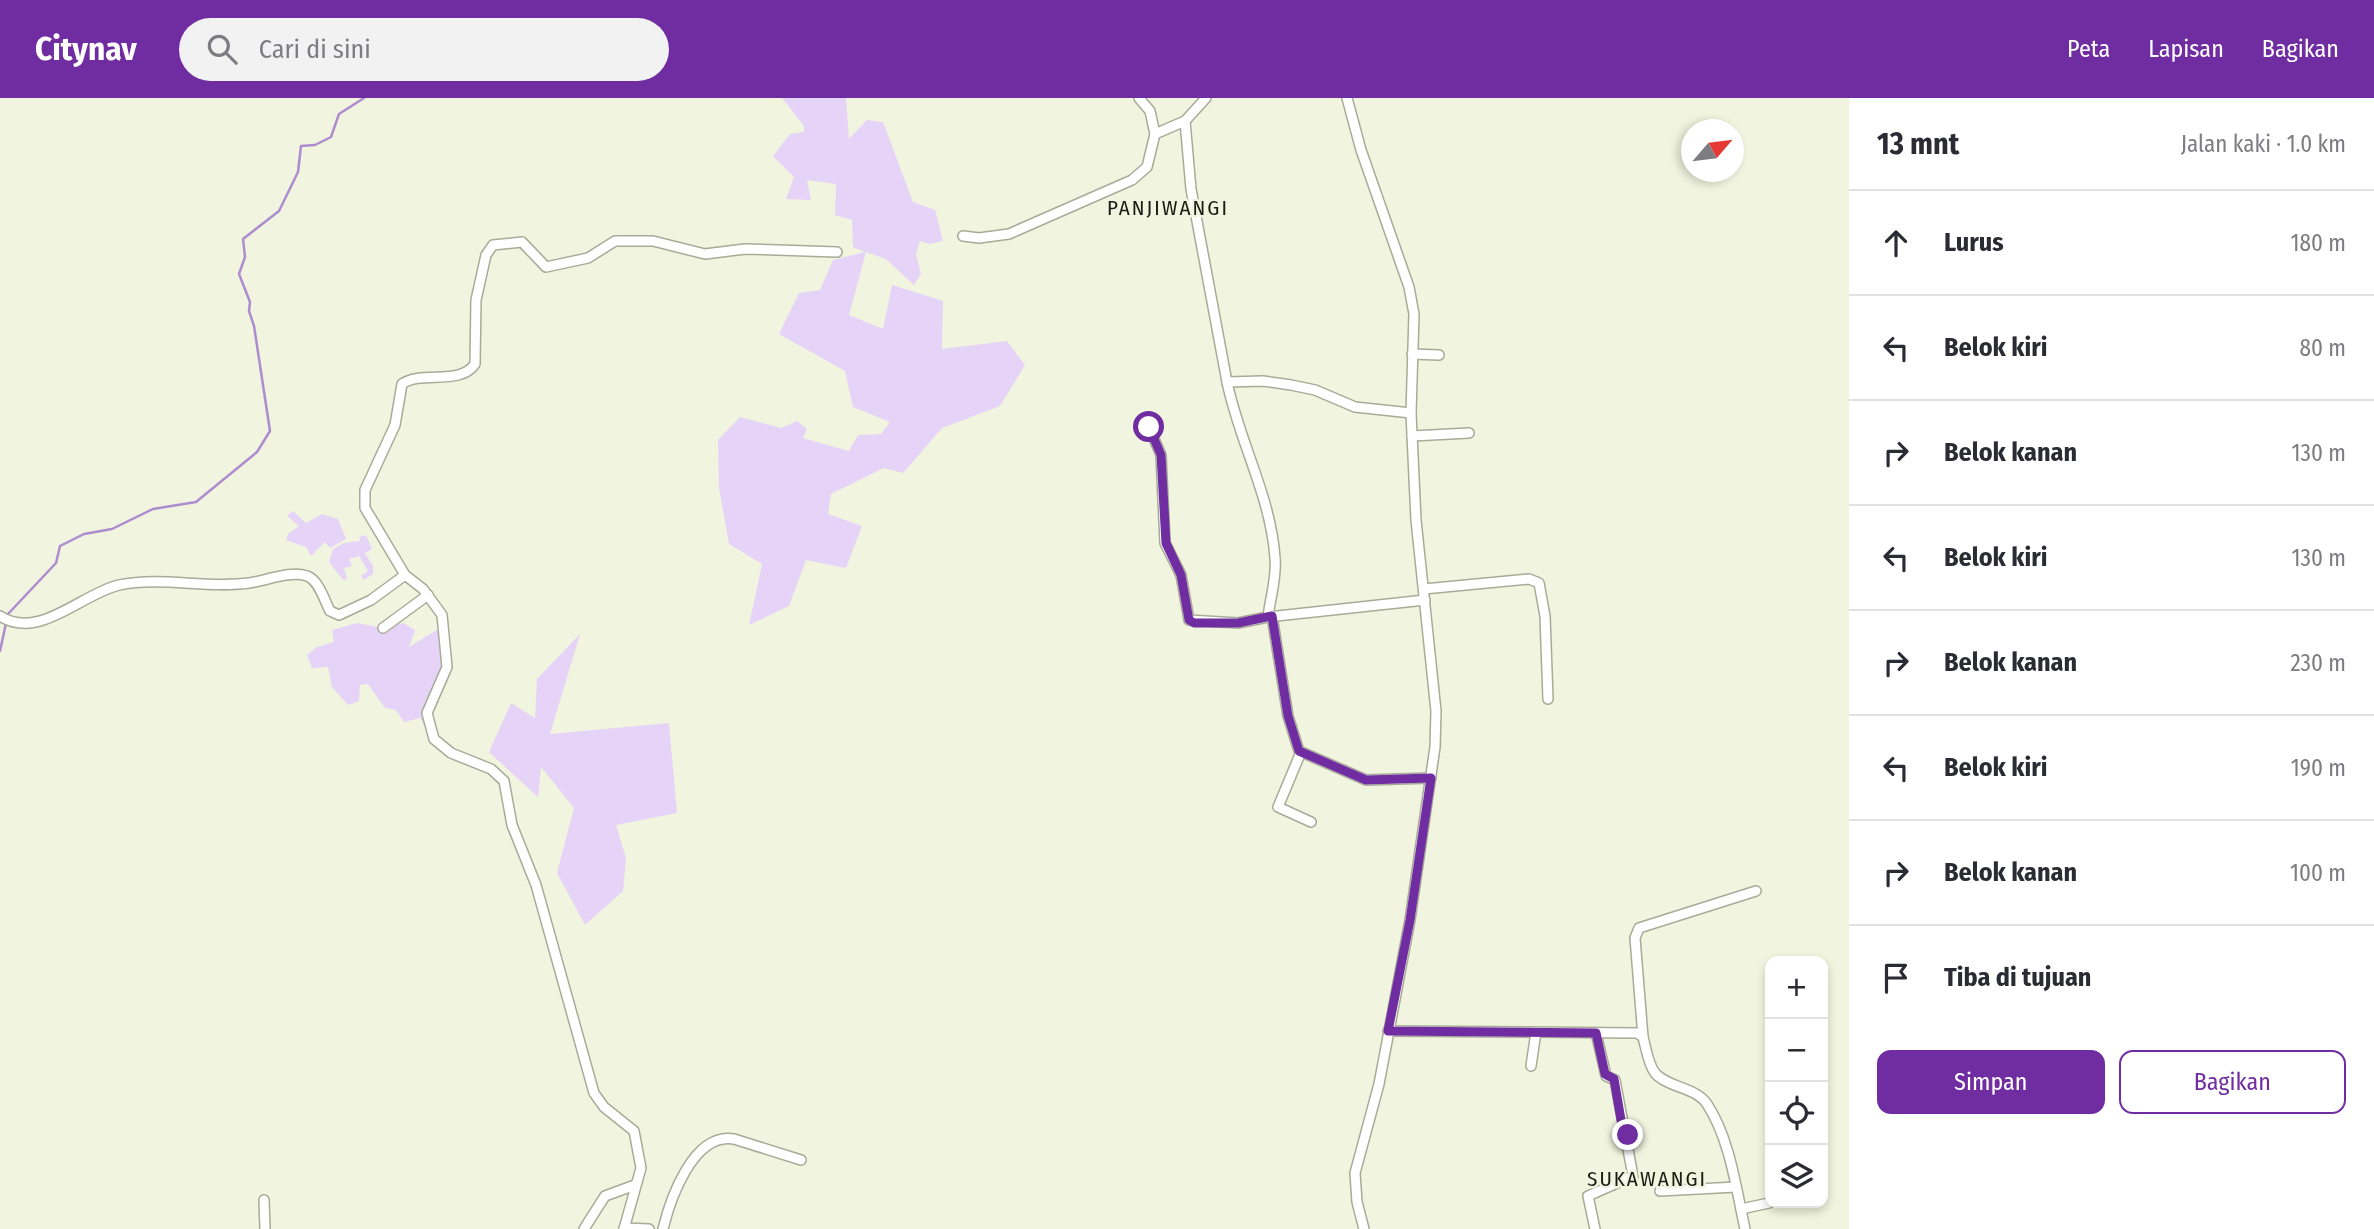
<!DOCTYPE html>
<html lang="id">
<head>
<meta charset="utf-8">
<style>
  :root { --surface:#fff; --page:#f2f2f3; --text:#2b2b33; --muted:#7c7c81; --line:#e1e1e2; --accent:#702da2 }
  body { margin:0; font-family:"Fira Sans Condensed",sans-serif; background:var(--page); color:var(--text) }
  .controls { position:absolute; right:21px; bottom:21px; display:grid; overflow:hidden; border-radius:14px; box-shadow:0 4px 10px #0003 }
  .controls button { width:63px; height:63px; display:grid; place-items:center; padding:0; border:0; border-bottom:2px solid var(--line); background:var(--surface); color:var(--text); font:35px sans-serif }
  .compass { position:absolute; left:1681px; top:21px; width:63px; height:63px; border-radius:50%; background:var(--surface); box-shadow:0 4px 10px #0003; rotate:62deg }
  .stop { position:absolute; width:21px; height:21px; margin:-16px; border:5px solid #702da2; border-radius:50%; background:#fff }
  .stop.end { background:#702da2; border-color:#fff; box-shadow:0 2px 7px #0008 }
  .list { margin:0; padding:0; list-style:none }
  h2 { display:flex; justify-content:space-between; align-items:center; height:91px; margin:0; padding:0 28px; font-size:30px }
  h2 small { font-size:23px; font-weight:400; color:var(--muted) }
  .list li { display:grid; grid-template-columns:46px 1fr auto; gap:21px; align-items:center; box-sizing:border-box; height:105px; padding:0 28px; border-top:2px solid var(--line) }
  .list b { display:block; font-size:26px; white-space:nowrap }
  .list em { font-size:23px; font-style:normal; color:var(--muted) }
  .actions { display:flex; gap:14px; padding:21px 28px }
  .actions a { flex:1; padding:16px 0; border:2px solid var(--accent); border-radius:14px; text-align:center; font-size:24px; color:var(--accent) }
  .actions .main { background:var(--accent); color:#fff }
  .icon { flex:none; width:38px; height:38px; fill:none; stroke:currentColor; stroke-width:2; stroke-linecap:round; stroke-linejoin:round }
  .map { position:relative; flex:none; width:1849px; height:1131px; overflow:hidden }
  header { display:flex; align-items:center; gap:42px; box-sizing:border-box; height:98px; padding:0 35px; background:var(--accent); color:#fff }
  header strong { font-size:33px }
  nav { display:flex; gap:38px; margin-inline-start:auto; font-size:24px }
  .search { width:490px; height:63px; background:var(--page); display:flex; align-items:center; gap:18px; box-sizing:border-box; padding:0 24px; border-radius:38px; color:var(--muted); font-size:26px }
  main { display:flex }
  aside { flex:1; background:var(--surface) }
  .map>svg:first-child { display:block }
  .green { fill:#e5d4f8 }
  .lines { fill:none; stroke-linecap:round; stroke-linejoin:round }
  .stream { stroke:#ad8dcf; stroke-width:2.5 }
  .minor-casing { stroke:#a8ab98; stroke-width:12 }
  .minor { stroke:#fff; stroke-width:9 }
  .route { stroke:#702da2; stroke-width:9 }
  .labels { text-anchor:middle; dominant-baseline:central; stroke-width:5; stroke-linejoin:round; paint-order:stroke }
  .quarter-label { font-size:21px; letter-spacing:2px; fill:#1b1c15; stroke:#f1f4df }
</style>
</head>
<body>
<header>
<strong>Citynav</strong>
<div class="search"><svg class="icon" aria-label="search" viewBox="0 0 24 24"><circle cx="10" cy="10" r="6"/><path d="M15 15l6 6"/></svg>Cari di sini</div>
<nav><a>Peta</a><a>Lapisan</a><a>Bagikan</a></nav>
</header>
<main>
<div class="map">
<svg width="1849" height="1131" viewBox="0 0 1849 1131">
  <rect width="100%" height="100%" fill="#f1f4df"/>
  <!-- green -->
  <g class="green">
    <path d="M782,0H846L849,41L867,22L883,24L913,104L935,112L943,143L929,146L920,143L916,156L921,176L914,187L886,161L866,154L849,217L883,231L892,187L943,203L942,251L1007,243L1025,267L1000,308L942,330L903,375L884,370L831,396L828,416L862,428L846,470L806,462L789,508L749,527L762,466L729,446L719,390L718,342L740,319L781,330L797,323L807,331L803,340L849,353L858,337L881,336L890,324L853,309L845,273L779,236L799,195L820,192L833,162L865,154L853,149L852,122L835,117L836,86L807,82L811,102L786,101L794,79L773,58L790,36L804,34V28Z"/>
    <path d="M293,413L306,425L322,416L338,421L346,441L330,450L325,444L311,458L306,449L286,442L288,436L299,428L287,418Z"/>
    <path d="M366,437L372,451L365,455L373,468V476L364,482L361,478L368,473L359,458L349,461L352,468L344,470L347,481L343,482L329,464L333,451L344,445L360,443L359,439Z"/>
    <path d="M357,525L383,530L403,525L415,532L409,549L440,530L445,572L425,629L420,620L404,624L396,612L385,610L368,586L360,587L359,603L348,607L332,589L328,569L312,570L307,557L317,549L334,544L332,532Z"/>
    <path d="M580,536L550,636L669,625L677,715L616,727L626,760L623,793L585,827L557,775L574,710L541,669L538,699L489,654L511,605L535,620L537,581Z"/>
  </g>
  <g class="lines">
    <!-- stream -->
    <path class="stream" d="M0,553L8,516L56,465L60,448L84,436L112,431L153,411L196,404L257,354L270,333L254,228L249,213L250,204L239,176L245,159L243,141L279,113L298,74L301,48L315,47L331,39L339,16L364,0"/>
    <!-- minor casing -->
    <g class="minor-casing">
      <g id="minor">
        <path d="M1139,0L1150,13L1155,36"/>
        <path d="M1347,0L1361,52L1409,189L1414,216L1411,315L1416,422L1436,613L1435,649L1410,822L1379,986L1355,1075L1357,1104L1364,1131"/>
        <path d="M1185,23L1191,91L1227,284L1263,283L1291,287L1315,292L1355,309L1411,315"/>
        <path d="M963,138L979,140L1009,136L1132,82L1147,69L1155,36L1185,23L1206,0"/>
        <path d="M1412,256L1439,257"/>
        <path d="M1149,329L1161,357L1165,445L1181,477L1189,522L1238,525L1268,519C1270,500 1277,480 1275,460C1271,399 1239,343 1227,284"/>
        <path d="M1412,338L1469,335"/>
        <path d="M1424,491L1529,481L1539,485L1545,518L1548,601"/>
        <path d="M0,518C39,543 81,496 119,487C162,478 206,491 249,485C265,483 291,472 307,478C319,482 325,504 330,513L339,517L371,502L405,477"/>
        <path d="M1272,518L1288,618L1299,653L1366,682L1431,680"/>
        <path d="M1268,519L1425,502"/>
        <path d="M383,530L428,497"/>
        <path d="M1301,654L1278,709L1311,724"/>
        <path d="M1388,933L1637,935L1643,939C1646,950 1648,966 1655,975C1668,990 1696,989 1707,1006C1730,1041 1736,1090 1745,1131"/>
        <path d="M1643,939L1635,840L1639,830L1756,793"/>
        <path d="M1531,968L1536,934"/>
        <path d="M1660,1093L1736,1089"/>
        <path d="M264,1102L265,1131"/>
        <path d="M1741,1111L1769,1105"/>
        <path d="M624,1130L649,1131"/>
        <path d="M584,1131L605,1098L635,1087"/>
        <path d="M624,1131L641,1070L634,1033L604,1009L594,995L536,787L512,727L504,683L491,671L451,655L434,641L427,615L447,569L442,517L423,491L405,477L365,410V392L395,327L402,286C422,272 460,288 475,266L476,202L486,157L493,147L522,144L546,169L588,160L615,143H653L705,156L745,151L837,154"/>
        <path d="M663,1131C670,1102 693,1034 734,1041L801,1062"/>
        <path d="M1595,1131L1588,1098L1633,1078C1627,1046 1621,1015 1615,982L1606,978L1596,935"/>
      </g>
    </g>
    <!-- minor -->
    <use href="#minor" class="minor"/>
  </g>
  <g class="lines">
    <!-- route -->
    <path class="route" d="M1149,329L1161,357L1166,445L1181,477L1189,522L1194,525H1238L1272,518L1288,618L1299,653L1366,682L1431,680L1410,822L1388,933L1596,935L1605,976L1614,981L1621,1022L1628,1037"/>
  </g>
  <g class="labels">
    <!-- quarter labels -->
    <g class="quarter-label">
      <text x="1168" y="110">PANJIWANGI</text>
      <text x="1647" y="1081">SUKAWANGI</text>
    </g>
  </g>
</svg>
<div class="controls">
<button>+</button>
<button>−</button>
<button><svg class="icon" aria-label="locate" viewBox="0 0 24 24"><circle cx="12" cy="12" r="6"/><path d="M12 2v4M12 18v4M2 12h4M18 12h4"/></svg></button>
<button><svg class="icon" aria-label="layers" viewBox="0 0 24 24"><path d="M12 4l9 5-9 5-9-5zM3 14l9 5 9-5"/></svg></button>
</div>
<svg class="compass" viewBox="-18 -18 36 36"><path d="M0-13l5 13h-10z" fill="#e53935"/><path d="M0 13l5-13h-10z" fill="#7c7c81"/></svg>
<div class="stop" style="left:1149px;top:329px"></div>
<div class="stop end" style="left:1628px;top:1037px"></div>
</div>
<aside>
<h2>13 mnt<small>Jalan kaki · 1.0 km</small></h2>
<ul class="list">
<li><svg class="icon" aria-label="ahead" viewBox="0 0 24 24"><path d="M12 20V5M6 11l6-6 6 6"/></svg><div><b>Lurus</b></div><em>180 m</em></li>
<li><svg class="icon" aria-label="left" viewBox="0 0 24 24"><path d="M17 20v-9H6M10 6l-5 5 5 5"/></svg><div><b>Belok kiri</b></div><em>80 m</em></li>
<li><svg class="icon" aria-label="right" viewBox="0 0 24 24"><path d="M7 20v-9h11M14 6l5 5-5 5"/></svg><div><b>Belok kanan</b></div><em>130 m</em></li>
<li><svg class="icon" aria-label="left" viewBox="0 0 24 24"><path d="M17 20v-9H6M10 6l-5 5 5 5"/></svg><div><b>Belok kiri</b></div><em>130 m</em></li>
<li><svg class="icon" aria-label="right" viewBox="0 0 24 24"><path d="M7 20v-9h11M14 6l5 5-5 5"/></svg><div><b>Belok kanan</b></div><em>230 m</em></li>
<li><svg class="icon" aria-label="left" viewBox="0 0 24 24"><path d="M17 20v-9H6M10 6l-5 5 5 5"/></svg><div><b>Belok kiri</b></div><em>190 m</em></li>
<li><svg class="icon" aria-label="right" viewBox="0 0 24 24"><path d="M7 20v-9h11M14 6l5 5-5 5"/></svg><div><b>Belok kanan</b></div><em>100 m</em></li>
<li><svg class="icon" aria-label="arrive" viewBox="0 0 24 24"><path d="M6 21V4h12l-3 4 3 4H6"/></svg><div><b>Tiba di tujuan</b></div></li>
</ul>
<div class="actions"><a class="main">Simpan</a><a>Bagikan</a></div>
</aside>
</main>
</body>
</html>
